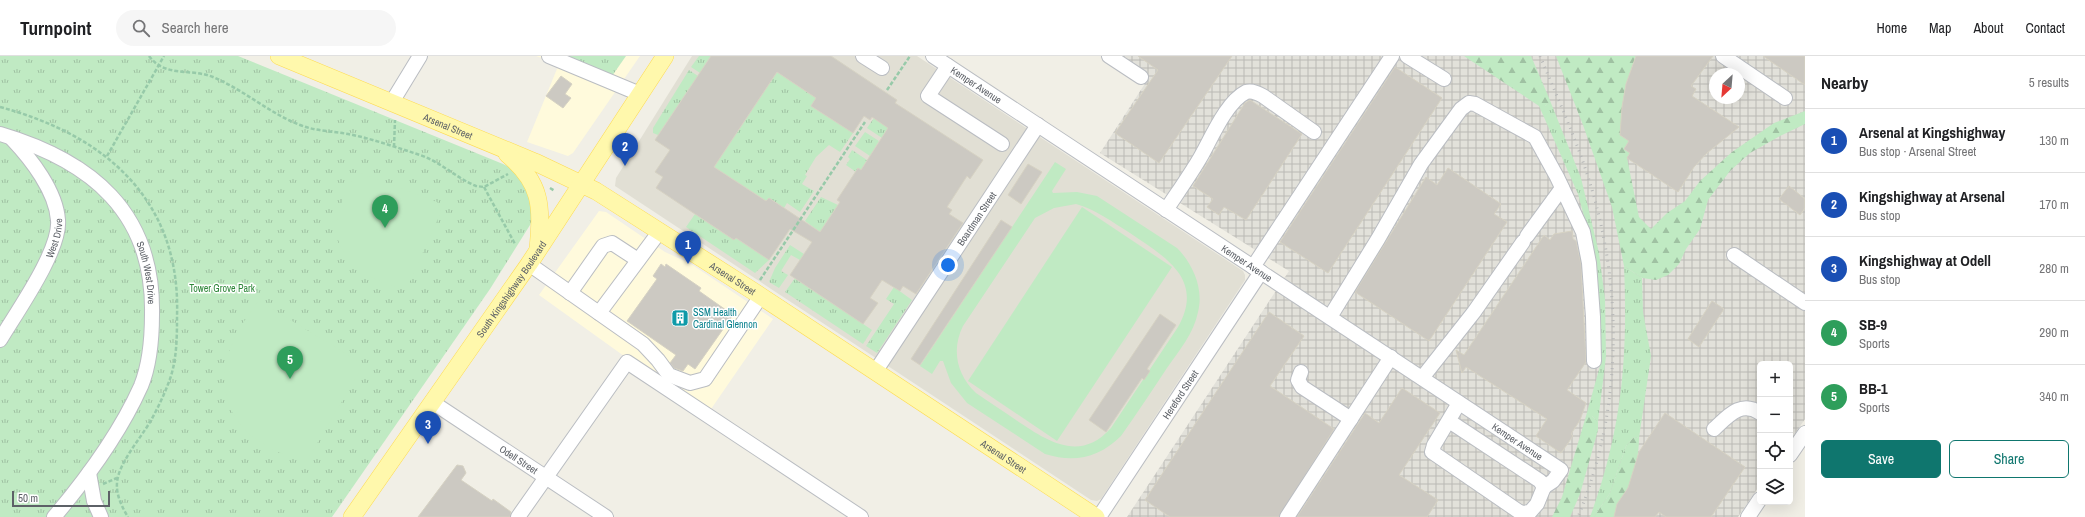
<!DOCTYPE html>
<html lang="en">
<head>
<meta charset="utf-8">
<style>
  :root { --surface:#fff; --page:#f6f6f6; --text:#202124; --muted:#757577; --line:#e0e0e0; --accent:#0f766e }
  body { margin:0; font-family:"Archivo Narrow",sans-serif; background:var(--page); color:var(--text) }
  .controls { position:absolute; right:12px; bottom:12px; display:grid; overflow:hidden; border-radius:6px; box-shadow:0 4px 16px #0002 }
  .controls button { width:36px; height:36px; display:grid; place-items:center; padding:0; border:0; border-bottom:1px solid var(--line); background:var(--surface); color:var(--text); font:20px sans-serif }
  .compass { position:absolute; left:1709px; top:12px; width:36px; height:36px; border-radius:50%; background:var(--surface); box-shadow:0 4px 16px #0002; rotate:206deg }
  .scale { position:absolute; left:12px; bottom:10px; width:98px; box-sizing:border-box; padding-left:4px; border:2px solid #5d6167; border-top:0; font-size:11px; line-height:14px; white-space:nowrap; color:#5d6167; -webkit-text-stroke:3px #fff; paint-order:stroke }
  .you { position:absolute; left:948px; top:209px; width:14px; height:14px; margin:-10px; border:3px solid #fff; border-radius:50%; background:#1a73e8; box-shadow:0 0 0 6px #1a73e833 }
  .badge { display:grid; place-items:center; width:26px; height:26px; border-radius:50%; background:var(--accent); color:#fff; font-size:13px; font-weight:700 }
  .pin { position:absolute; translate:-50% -33px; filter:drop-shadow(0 1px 2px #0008) }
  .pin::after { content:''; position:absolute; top:21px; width:14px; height:12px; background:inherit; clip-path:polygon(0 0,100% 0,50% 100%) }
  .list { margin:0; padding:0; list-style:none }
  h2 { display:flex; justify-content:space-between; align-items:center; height:52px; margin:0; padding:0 16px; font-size:17px }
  h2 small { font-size:13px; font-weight:400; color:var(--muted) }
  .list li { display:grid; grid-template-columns:26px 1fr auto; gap:12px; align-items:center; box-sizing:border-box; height:64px; padding:0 16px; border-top:1px solid var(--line) }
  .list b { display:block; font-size:15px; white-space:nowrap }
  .list p { margin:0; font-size:13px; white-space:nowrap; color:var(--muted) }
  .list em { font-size:13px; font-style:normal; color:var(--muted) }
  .actions { display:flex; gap:8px; padding:12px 16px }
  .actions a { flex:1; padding:9px 0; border:1px solid var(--accent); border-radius:6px; text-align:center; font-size:14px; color:var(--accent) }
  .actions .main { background:var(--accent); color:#fff }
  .icon { flex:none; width:22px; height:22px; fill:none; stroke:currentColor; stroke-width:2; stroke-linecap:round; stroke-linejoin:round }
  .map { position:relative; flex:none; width:1805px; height:461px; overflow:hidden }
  header { display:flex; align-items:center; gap:24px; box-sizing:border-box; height:56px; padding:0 20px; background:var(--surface); border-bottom:1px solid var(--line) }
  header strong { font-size:19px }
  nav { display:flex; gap:22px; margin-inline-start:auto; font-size:14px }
  .search { width:280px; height:36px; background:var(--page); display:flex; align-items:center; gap:10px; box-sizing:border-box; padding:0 14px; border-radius:22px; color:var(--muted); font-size:15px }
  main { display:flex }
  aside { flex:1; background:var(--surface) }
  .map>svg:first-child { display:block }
  .commercial { fill:#fffadc }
  .industrial { fill:url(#industrial-grid); fill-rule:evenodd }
  .education { fill:#e1dfd4 }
  .grass { fill:url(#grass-tufts) }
  .forest { fill:url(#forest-firs) }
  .pitch { fill:#c0eac3; fill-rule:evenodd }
  .building { fill:#ccc9c2; stroke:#d6d2c3; fill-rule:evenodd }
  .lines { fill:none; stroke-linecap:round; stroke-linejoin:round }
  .minor-casing { stroke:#babdc2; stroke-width:16 }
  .major-casing { stroke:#fedb51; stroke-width:18 }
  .path { stroke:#97caa9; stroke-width:2.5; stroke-dasharray:4 2; stroke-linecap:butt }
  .minor { stroke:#fff; stroke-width:14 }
  .major { stroke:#fff8ac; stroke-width:17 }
  .rail { stroke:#b7b8b8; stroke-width:3; stroke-dasharray:1 5; stroke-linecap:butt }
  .labels { text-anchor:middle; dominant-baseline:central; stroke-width:3; stroke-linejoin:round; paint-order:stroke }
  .street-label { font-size:10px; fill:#5d6167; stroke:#fff }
  .park-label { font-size:10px; fill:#2d8638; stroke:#fff }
  .culture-label { font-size:10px; fill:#0d838f; stroke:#fff; text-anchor:start }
</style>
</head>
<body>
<header>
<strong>Turnpoint</strong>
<div class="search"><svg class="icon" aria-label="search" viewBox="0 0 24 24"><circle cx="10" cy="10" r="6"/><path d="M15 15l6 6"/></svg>Search here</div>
<nav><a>Home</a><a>Map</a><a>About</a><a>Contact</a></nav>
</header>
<main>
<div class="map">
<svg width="1805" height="461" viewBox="0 0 1805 461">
  <defs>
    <pattern id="industrial-grid" width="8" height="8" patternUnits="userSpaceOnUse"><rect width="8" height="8" fill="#e2e1da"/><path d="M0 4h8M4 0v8" fill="none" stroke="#babab5"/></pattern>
    <pattern id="grass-tufts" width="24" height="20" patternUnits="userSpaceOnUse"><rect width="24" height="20" fill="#c0eac3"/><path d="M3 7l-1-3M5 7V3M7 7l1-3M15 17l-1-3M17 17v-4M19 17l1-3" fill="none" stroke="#9fc1a2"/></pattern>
    <pattern id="forest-firs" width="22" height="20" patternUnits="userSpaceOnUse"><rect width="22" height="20" fill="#c0eac3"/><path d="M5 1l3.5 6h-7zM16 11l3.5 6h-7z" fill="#9fc1a2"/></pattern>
  </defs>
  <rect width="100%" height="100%" fill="#f1efe6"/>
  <!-- commercial -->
  <g class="commercial">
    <path d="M536,0H640L573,97L568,100L527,86L559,8Z"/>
    <path d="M599,155L606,156L665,196L691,208L773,263L709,356L624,300L539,239Z"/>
  </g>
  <!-- industrial -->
  <path class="industrial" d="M1104,0H1805V363L1790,385V308H1760V429L1738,461H1127L1289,215L1100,97L1146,26ZM1715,18H1739V42H1715Z"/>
  <!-- education -->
  <path class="education" d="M692,0H917L1243,215L1245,219V224L1101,443L1097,445L1091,444L615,130L616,122Z"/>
  <!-- grass -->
  <g class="grass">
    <path d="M0,0H238L503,108L511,112L527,127L533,162L530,169L490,233L332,461H0Z"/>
    <path d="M563,0H626L612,20Z"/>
    <path d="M699,0H711L700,17L691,11Z"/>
    <path d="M689,14L698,20L658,79L653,77V72Z"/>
    <path d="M777,16L816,42L811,50L853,77L840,96L829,89L816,101L805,119L807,120L802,128L814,135L800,156L787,147L784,152L769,142L766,145L714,111Z"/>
    <path d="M1549,42L1581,122L1599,197L1605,243L1606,300L1598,366L1592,360H1586L1600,310L1593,194L1578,138L1539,50H1545L1549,47Z"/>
    <path d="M874,62L889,70L882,82L867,72Z"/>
    <path d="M865,76L879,85L870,100L855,90Z"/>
    <path d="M852,94L867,104L861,114L858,112L856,116L846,109L850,103L848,101Z"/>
    <path d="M821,141L838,149L820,176L805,165Z"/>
    <path d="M695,158L734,184L736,182L769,204L755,217L686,171Z"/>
    <path d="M790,189L804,198L800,204L791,199L781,215L788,219L779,232L769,226L775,212Z"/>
    <path d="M1624,210L1642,222L1643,256L1651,300L1639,382L1634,381L1626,390L1610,437L1594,461H1590C1622,374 1628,301 1624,210Z"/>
    <path d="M795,222L872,274L863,288L785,236Z"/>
    <path d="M894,231L912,244L877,297L866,290L894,248L886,243Z"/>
  </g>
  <!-- forest -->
  <g class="forest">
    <path d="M1464,0H1531L1549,42V47L1545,50H1539Z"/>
    <path d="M1556,0H1636L1626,28L1620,79L1629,85L1624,93L1630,97L1627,102L1639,161L1651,173L1667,157L1685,145L1700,125L1732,96L1774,67L1805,55V68L1780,80L1750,97L1730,115L1708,144L1700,173L1686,193L1679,208L1668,219L1656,224L1642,222L1624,210L1612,151L1583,69Z"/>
    <path d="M1586,360H1592L1598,366V374L1580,438L1570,461H1552L1562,441Z"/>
    <path d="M1634,381L1639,382C1639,398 1635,419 1627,433C1622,443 1617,450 1614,461H1594L1610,437L1626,390Z"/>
  </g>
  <!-- pitch -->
  <g class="pitch">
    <path d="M1055,106L1066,113L1052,135L1053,137L1077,136L1097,140L1177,192C1193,208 1204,233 1198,256C1194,277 1179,295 1167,312C1152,335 1137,357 1121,380C1099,402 1074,407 1045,398L967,347L951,327L943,305H940L932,318L920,310ZM1076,148C1097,154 1112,166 1130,177C1165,201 1205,223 1178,271L1111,372C1080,407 1047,385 1016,364C1003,355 989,346 976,337C957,319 951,294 963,270L1035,162L1054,152Z"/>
    <path d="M357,116L437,146L441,156L406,234C373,227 331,203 337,164C340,147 348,131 357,116Z"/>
    <path d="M1082,151L1172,211L1057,385L968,325Z"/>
    <path d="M259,245L358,305L361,313L306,406C216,382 201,314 259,245Z"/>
  </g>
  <!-- building -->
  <g class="building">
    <path d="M711,0H831L897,44L895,47L983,104L970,123L967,120L947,151L952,154L949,158L963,167L916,238L903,230L900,235L882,224L870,242L878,247L863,268L790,219L812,186L790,173L769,204L736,182L734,184L656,132L663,121L655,116L670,94L655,84ZM777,16L816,42L811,50L853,77L864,60L870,64L872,61L888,72L861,114L858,112L837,144L840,146L820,176L769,142L766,145L714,111Z"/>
    <path d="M1138,0H1232L1159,107L1115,77L1158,14Z"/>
    <path d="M1636,0H1713L1691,30L1696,33L1692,40L1739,71L1707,97L1694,111L1678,136L1627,102L1630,97L1624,93L1629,85L1620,79L1622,51L1626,28Z"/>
    <path d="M1763,0H1805V29Z"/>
    <path d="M1395,11L1442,42L1328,217L1280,186Z"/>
    <path d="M561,20L572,28L565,38L571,42L563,52L546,40Z"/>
    <path d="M1250,44L1302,78L1246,164L1224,151L1219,159L1207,151L1213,143L1193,130L1245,47Z"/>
    <path d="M1028,108L1042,116L1021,148L1008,139Z"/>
    <path d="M1448,112L1501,148L1494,158L1507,166L1429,285L1355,236L1426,121L1437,129Z"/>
    <path d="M1789,130L1805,143V152L1800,159L1779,143Z"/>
    <path d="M1001,164L1012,171L920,309L911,303Z"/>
    <path d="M1572,175L1573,183L1576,185L1581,208L1586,306L1567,334L1586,347L1580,364L1571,378L1573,380L1561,397L1536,380L1547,363L1466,311L1462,317L1456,294L1464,299L1544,179L1550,184L1554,178Z"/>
    <path d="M661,208L665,211L666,208L701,232L699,235L733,259L695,313L688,308L683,315L674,312L670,307L676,299L627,265L657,223L653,220Z"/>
    <path d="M1712,245L1724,253L1699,291L1688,283Z"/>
    <path d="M1269,256L1304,280L1270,330L1334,373L1279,461H1170L1145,444Z"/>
    <path d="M1160,258L1176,269L1147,313L1150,315L1144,324L1142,322L1106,376L1089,364Z"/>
    <path d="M1402,332L1440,357L1399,419L1438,444L1427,461H1297L1365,357L1379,367Z"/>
    <path d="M1665,357L1745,411L1711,461H1666L1659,456L1655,461H1614L1617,448L1628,432L1639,396Z"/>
    <path d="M457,409L463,410L466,417L461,424L492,445L493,443L511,456L510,461H418Z"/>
  </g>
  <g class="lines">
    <!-- minor casing -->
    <g class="minor-casing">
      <g id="minor">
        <path d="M549,0L640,38"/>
        <path d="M863,0L882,12"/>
        <path id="s1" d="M933,0L1561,414L1553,425L1544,431"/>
        <path d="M1109,0L1141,21"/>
        <path d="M1407,0L1444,23"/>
        <path d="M1723,0L1785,42"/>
        <path d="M948,10L928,40L1002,88"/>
        <path d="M392,46L420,0"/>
        <path id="s2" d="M0,78C91,105 154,156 152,258C152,282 150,308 141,330C120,377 87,422 54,461"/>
        <path d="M1166,154C1178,136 1190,119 1200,102C1211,83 1226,46 1246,36C1252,34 1258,37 1263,40L1314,76"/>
        <path d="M1527,180L1562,132"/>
        <path d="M1734,199L1805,247"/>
        <path d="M529,208L643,288L658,304L669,319L690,327L705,323L761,240"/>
        <path d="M1253,211L1392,0"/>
        <path d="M570,237L603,190L612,187L638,204"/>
        <path d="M599,257L660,175"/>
        <path d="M1330,261L1378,183L1421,108L1461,53L1469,47L1475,48L1535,81L1557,121L1583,176L1589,207L1593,261L1594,305"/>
        <path id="s3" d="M0,284C16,257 61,194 58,164C56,135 31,103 12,83"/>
        <path id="s4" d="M875,316L1038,69"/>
        <path d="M1301,316L1298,324L1302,331L1351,363"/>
        <path d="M1422,322L1474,256L1523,186"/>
        <path id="s5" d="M432,346L606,461"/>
        <path d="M1449,365L1540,425L1544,431L1537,448L1530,456L1521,457L1432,396L1434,389L1459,347"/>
        <path d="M1714,373C1728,360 1741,344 1760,357"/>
        <path d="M1790,399L1805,377"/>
        <path d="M89,417L94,445L101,461"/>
        <path d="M518,461L627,306L861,461"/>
        <path id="s6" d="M1099,461L1261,216"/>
        <path d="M1287,461L1391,301"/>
        <path d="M1748,461L1760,443"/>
      </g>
    </g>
    <!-- major casing -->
    <g class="major-casing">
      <g id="major">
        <path id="s7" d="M279,0L535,106L596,135L753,235L1096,461"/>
        <path d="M507,98C542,127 542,150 538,193"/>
        <path id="s8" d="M352,461L529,208L665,0"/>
      </g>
    </g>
    <!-- path -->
    <g class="path">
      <path d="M149,0C165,22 191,12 213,21C244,34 269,57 300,69C318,76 335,75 353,79C376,84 398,92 420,99C441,106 456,122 476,130L484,131L508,118"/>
      <path d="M887,34L910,0"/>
      <path d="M0,51C105,79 181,144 177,260C177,279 177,300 171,320C166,335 158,352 150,366C140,383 118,408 117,427C116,439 122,451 128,461"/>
      <path d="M394,91L395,64"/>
      <path d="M107,100L164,0"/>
      <path d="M484,131L515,188"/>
      <path d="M550,132L555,135"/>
      <path d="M760,224L865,66"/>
      <path d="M103,428L117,422"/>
    </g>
    <!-- minor -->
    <use href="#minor" class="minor"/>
    <!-- major -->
    <use href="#major" class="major"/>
    <!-- rail -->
    <path class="rail" d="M1540,0C1561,50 1585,102 1598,156C1623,257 1618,364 1578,461"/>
  </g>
  <!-- icons -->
  <defs>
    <g id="building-square" transform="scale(0.9)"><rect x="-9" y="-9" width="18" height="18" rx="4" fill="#0f9aa8" stroke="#fff"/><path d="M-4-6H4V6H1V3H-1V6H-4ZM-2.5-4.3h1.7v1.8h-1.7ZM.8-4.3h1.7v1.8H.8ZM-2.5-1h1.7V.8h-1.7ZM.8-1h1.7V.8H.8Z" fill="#fff"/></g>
  </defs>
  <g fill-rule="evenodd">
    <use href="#building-square" x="680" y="262"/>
  </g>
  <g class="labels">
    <!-- street labels -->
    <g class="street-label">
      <text stroke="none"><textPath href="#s1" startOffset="52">Kemper Avenue</textPath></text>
      <text stroke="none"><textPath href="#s7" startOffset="183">Arsenal Street</textPath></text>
      <text stroke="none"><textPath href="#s4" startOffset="184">Boardman Street</textPath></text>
      <text stroke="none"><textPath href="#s3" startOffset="116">West Drive</textPath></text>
      <text stroke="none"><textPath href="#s1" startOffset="376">Kemper Avenue</textPath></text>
      <text stroke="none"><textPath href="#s2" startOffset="215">South West Drive</textPath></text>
      <text stroke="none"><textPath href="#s7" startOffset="507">Arsenal Street</textPath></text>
      <text stroke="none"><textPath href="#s8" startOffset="278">South Kingshighway Boulevard</textPath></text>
      <text stroke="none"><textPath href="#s6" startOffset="147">Hereford Street</textPath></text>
      <text stroke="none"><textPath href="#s1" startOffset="700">Kemper Avenue</textPath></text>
      <text stroke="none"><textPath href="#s7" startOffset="831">Arsenal Street</textPath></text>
      <text stroke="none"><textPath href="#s5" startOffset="104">Odell Street</textPath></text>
    </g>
    <!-- park labels -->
    <g class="park-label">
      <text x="222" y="232">Tower Grove Park</text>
    </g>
    <!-- culture labels -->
    <g class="culture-label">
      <text x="693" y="256">SSM Health<tspan x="693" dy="12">Cardinal Glennon</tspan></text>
    </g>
  </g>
</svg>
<div class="controls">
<button>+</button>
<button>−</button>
<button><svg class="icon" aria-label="locate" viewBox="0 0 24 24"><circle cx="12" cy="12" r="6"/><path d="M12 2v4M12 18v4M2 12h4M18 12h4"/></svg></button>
<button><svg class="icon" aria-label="layers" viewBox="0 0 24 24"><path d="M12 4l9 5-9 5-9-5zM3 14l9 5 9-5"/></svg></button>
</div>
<svg class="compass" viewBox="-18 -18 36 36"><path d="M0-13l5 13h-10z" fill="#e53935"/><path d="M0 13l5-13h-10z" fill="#757577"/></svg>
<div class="scale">50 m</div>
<div class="you"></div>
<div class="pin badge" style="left:688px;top:208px;background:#1a4fb4">1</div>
<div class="pin badge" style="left:625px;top:110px;background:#1a4fb4">2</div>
<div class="pin badge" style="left:428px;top:388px;background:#1a4fb4">3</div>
<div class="pin badge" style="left:385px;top:172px;background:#2e9e5b">4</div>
<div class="pin badge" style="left:290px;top:323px;background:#2e9e5b">5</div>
</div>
<aside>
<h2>Nearby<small>5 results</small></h2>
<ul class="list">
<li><span class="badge" style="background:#1a4fb4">1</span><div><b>Arsenal at Kingshighway</b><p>Bus stop · Arsenal Street</p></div><em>130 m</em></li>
<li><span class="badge" style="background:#1a4fb4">2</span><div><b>Kingshighway at Arsenal</b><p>Bus stop</p></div><em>170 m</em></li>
<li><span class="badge" style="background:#1a4fb4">3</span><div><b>Kingshighway at Odell</b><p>Bus stop</p></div><em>280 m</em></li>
<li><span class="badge" style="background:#2e9e5b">4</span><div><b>SB-9</b><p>Sports</p></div><em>290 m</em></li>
<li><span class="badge" style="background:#2e9e5b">5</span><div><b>BB-1</b><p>Sports</p></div><em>340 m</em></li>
</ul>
<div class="actions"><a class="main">Save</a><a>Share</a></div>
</aside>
</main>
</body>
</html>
